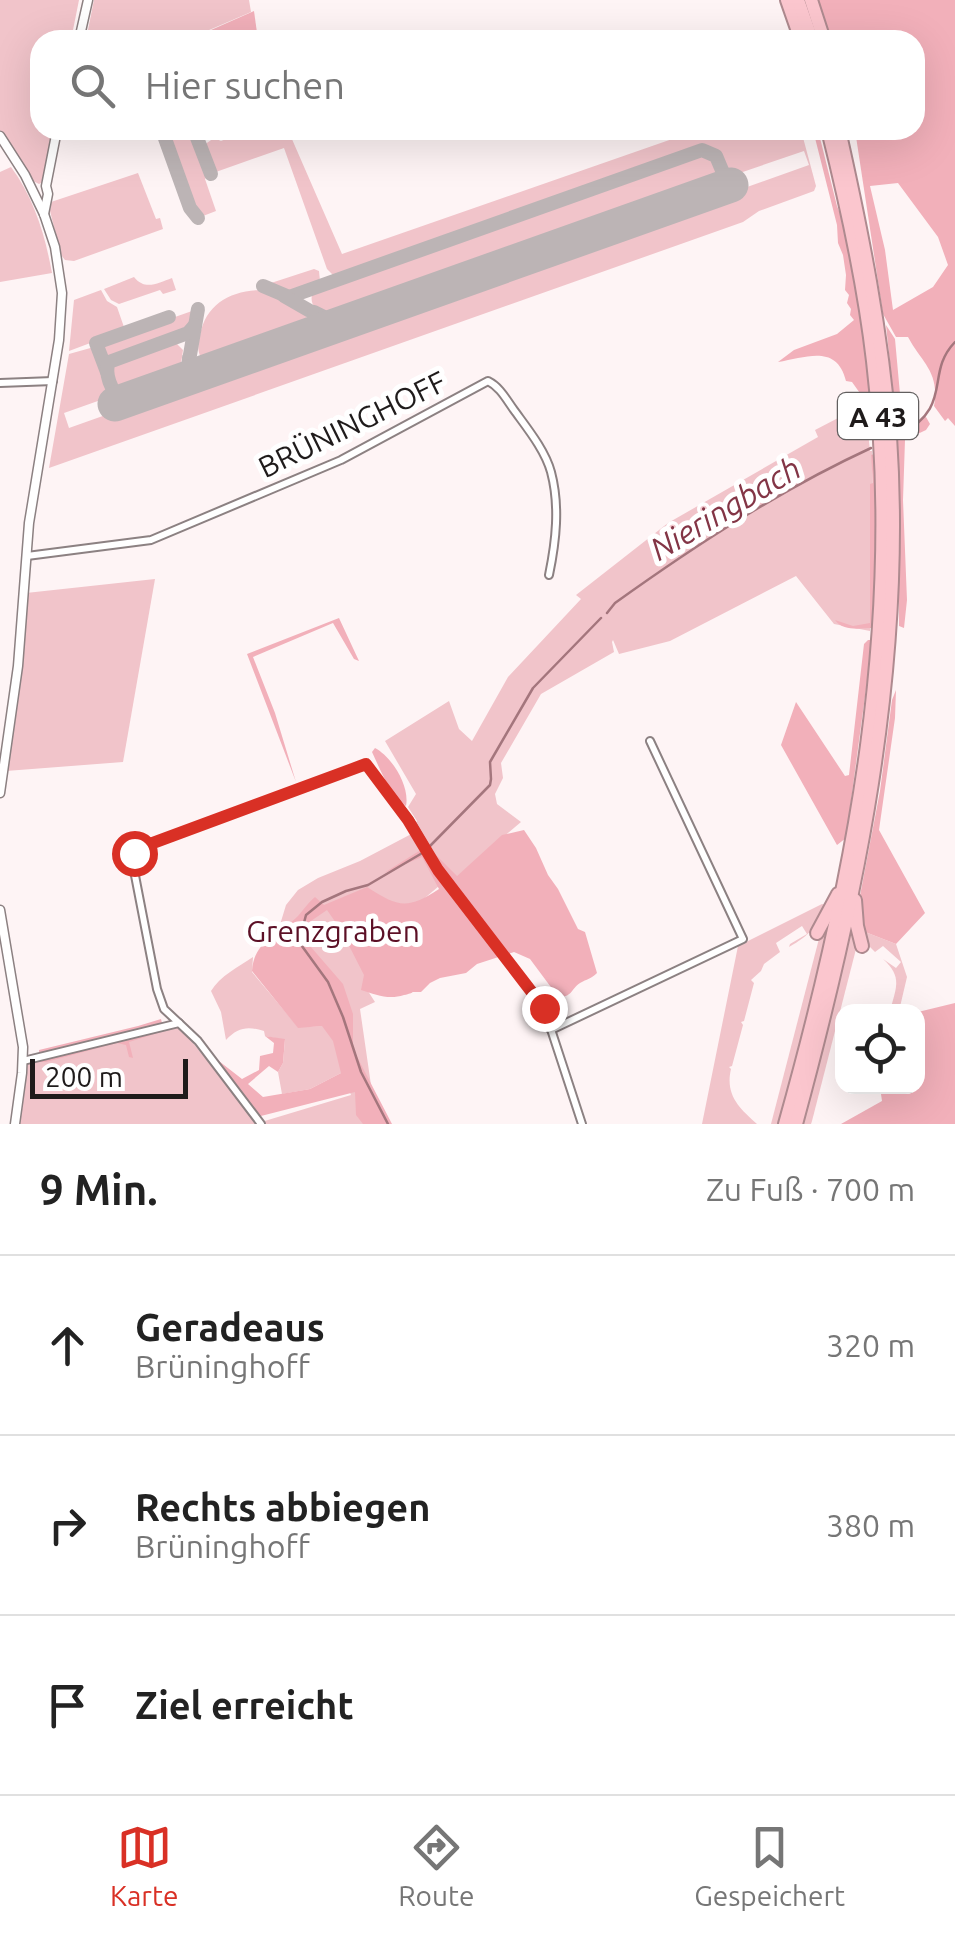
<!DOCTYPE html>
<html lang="de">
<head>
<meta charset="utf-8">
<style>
  :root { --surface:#fff; --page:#f2f2f2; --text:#222; --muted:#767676; --line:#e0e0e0; --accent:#d93025 }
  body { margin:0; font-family:Ubuntu,sans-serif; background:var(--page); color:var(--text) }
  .controls { position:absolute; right:30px; bottom:30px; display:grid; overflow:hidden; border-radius:20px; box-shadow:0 10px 40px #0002 }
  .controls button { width:90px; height:90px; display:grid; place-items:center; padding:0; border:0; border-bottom:2px solid var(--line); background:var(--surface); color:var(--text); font:50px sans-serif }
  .scale { position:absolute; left:30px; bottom:25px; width:158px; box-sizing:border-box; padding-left:10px; border:5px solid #1f1b1b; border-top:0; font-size:28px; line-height:35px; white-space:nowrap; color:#1f1b1b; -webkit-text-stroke:8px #fff; paint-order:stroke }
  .stop { position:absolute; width:30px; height:30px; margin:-22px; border:8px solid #d93025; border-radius:50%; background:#fff }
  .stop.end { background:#d93025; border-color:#fff; box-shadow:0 2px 10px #0008 }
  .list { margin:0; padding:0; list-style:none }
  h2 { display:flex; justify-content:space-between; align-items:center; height:130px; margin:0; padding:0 40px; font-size:42px }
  h2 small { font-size:32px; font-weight:400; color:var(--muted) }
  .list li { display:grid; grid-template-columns:65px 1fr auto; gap:30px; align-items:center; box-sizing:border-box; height:180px; padding:0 40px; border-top:2px solid var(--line) }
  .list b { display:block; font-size:38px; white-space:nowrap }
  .list p { margin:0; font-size:32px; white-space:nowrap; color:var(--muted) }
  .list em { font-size:32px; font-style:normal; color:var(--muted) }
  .icon { flex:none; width:55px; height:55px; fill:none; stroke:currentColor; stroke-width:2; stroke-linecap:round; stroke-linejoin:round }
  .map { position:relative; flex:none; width:955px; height:1124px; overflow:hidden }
  .search { position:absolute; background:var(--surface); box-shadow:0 10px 40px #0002; left:30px; right:30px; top:30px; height:110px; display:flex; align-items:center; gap:25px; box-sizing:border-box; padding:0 35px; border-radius:30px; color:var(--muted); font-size:38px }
  .sheet { height:670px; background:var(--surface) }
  nav { display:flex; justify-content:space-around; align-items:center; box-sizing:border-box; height:140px; border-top:2px solid var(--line); background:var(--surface); font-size:28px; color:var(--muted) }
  nav a { display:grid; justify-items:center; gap:5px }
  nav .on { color:var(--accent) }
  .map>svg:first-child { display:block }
  .green { fill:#f1c4ca }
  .forest { fill:#f2b0ba; fill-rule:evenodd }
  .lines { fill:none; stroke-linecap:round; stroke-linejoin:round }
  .stream { stroke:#a4767d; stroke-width:2.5 }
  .taxiway { stroke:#bcb4b5; stroke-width:14 }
  .runway { stroke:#bcb4b5; stroke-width:35 }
  .minor-casing { stroke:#8c8182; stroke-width:10 }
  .tertiary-casing { stroke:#8c8182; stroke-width:11 }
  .motorway-casing { stroke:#ae8a8f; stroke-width:16 }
  .minor { stroke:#fff; stroke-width:6 }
  .tertiary { stroke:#fff; stroke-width:8 }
  .motorway { stroke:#fbc6ce; stroke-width:12 }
  .route { stroke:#d93025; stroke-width:12 }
  .labels { text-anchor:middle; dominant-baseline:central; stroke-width:10; stroke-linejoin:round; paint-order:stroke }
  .shield { fill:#fff; stroke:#625f5f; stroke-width:2.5 }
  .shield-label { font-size:28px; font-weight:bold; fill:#1f1b1b }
  .street-label { font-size:30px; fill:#1f1b1b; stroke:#fff }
  .park-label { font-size:30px; fill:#5c1026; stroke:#fff }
  .water-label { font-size:32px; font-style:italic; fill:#833546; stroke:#fff }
</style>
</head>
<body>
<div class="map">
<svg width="955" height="1124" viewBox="0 0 955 1124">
  <rect width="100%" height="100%" fill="#fef4f5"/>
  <!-- green -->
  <g class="green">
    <path d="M0,0H79L71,40H40V130H54L44,181L39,184L33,181L0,130Z"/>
    <path d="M94,0H249L251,12L186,40H86Z"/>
    <path d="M169,130H191L208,175L205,179L216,211L203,216L195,209L168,134Z"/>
    <path d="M229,130H288L342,254L698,130H801L816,186L814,191L759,211L743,222L49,468L69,354L94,347L112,396L64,413L69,428L809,165L804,151L728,177C722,162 719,147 699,148L334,276L327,269L284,148L213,173L204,145L214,138L221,141L226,139Z"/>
    <path d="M702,153L715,159L718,168L717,178L709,184L335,317C323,316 309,308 312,295L319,289Z"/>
    <path d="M11,167C34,198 45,235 52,273L0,282V172Z"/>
    <path d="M138,173L156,219L160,218L163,229L74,261L65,260L61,255L50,211L51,202Z"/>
    <path d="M314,269L319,271L320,281L287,294L269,286L271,283Z"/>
    <path d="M134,277C145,291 158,283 172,278L176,290L163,294L160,290L119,304L111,300L104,289Z"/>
    <path d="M101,290L107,301L117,307L125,330L69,351L74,300Z"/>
    <path d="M260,290C276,294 300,303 307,318L305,326L211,361L201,358C197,349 198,345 200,335C206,304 230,291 260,290Z"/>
    <path d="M192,311L189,326L185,331L108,358L104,356L101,343Z"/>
    <path d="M168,343L177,344L183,350L180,371L129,390L116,387L111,374L115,362Z"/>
    <path d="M865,404L870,451H872C874,511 874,571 870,631L834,624L796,576L670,641L619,654L613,640L612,642L614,652L541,694L501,763L503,778L495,794L497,804L521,822L454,879L445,881L401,918L364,985L375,1002L360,1009L371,1085L390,1124H18L26,1067L29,1063L177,1026L180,1027L258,1123L351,1095L341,1069V1073L310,1089L282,1094L278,1072L283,1063L285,1040L265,1036L264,1031C248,1026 238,1027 226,1040L221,1012L211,991C220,976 238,967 253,957L252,972L298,1027L322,1026L268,939L279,928L286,905L298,890L318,878L360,861L417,831L413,826L417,821L408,807L416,794L385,741L449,701L459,729L472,741L508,677L581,599L576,595L668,523L818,437L815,430Z"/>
    <path d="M155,579L123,762L6,771L26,593Z"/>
    <path d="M822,904L828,906C816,927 810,935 789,947L790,944L807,934L802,926L776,943L780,952L764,964L761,971L751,980L754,983L744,1021L741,1022L743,1025L732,1066L729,1067L731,1069C725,1095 739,1108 757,1124H702L738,946Z"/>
    <path d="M834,909L819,974L780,1124H771L821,931Z"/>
    <path d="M853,924L857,943L855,953L812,1121L811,1124H802Z"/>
    <path d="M860,930L896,944L907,977L899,1011H890C896,988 903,977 883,959L896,968L901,962L883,946L875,952L867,944Z"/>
  </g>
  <!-- forest -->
  <g class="forest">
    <path d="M814,0H955V426L948,418L945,421L934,406C940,372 922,363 908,337H896L883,314L855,130H915V40H828ZM898,183L938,237L948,265L933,287L893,310L885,250L870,186Z"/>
    <path d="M254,11L258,40H213L211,30Z"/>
    <path d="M813,130H818L837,206L846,229L852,261L864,335L872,417L864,410L862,396L852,382L846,381C837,344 807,357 778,362L794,350L837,334L854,320L850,315L851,309L847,303L849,295L845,290L846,275L843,255L838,243L837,225Z"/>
    <path d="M886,325L895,339L903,427C913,427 917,419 926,417L930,424L926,430L905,440L903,500L907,600L904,628L899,626L898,439Z"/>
    <path d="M874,454L876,538L873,628C860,628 844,632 835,620L853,626L870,623V484L873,483L871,455Z"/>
    <path d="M339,618L359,661L354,659L333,623L253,657L275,713L296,782L247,654Z"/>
    <path d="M868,640H871L870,659L846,838L837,845L781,745L796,702L845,776L849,775L864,644Z"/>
    <path d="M896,690L895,718L879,830L925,913L896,944L860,930L858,906L880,791L892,700Z"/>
    <path d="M375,748C392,757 410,786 406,806C389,793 381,771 372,752Z"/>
    <path d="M524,830L536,848L548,875L558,889L578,929L585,932L597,973C591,979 587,979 580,983C570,990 574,995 559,998L530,959L514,952L477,964L466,973L440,978L430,983L421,992C404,992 421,991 404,995C389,1000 376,995 361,990L364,975L341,930L327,910L308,923L304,939L343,984L353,1014V1049L392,1124H363L356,1115L355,1092L257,1117L215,1058L242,1079L259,1070L260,1056L273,1053L274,1043L265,1036L285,1039L283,1063L278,1072L269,1066L248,1084L263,1097L310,1089L341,1073L333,1041L322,1026L298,1028L252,971C254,940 279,935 298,916C304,909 308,903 315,897L324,905L367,887C398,907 407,910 439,889L422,857L384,873L427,846L457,876L502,835Z"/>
    <path d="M955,1003V1124H841L882,1101L880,1087L918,1086V1012Z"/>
    <path d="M161,1019L164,1031L129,1042L133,1058L129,1057L126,1045L117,1043L46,1062H39V1050L138,1026Z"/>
  </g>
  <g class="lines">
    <!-- stream -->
    <g class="stream">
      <path d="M900,435C955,405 924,374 955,342"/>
      <path d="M607,613L615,603C696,545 780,490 871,448"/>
      <path d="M430,846L490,785L491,779L490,762L533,688L601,618"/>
      <path d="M388,1124L361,1072L343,1017L328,982L299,942L306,915L322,902L346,891L368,885L424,852"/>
    </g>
    <!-- taxiway -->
    <g class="taxiway">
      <path d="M194,130L211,174"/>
      <path d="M151,133L158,130L163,133L190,208L198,218"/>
      <path d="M263,286L289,297L702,150L716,156L724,175V181L716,190"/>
      <path d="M284,296L317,315L318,326L310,333"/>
      <path d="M314,312L334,322H342"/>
      <path d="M189,358L194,369L202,371L209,370"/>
      <path d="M107,372L96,343L169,317"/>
      <path d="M179,381L187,372L198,309"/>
      <path d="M133,397L122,399C111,392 104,373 109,362L188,333L195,325"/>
    </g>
    <!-- runway -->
    <path class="runway" d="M115,404L731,185"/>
    <!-- minor casing -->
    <g class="minor-casing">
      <g id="minor">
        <path d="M0,383L53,381"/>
        <path d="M27,556L151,540L341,460L488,381C500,387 506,399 514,410C527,428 545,450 551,472C560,506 556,541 549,575"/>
        <path d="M179,1023L164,1009L157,989L132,860L133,853L142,847L366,764L409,820L438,870L544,1008L582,1124"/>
        <path d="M551,1030L743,939L650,741"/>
        <path d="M23,1061L179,1023L198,1041L261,1124"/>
      </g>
    </g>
    <!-- tertiary casing -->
    <g class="tertiary-casing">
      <g id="tertiary">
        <path d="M79,40L88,0"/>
        <path d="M0,136L25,175L44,214L55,247L62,293L59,340L29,523L18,666L0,793"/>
        <path d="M44,214L48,194L46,186L57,130"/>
        <path d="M0,910L23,1047L22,1073L15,1124"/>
      </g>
    </g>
    <!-- motorway casing -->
    <g class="motorway-casing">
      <g id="motorway">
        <path d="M787,0L801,40"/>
        <path d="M798,0L812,40"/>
        <path d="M811,0L824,40"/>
        <path d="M855,900L857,926L862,946"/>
        <path d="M817,933L838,894"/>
        <path d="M785,1124C855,875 904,620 873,361C864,283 847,206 828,130"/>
        <path d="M796,1124C857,900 906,670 890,436C882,332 862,232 839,130"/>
      </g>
    </g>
    <!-- minor -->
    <use href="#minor" class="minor"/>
    <!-- tertiary -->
    <use href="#tertiary" class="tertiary"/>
    <!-- motorway -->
    <use href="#motorway" class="motorway"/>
  </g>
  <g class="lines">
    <!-- route -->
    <path class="route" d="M134,853L142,847L366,764L408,820L438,870L544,1008"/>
  </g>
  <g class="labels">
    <!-- shield labels -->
    <rect class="shield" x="838" y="393" width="80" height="46" rx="8"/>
    <g class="shield-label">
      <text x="878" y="416">A 43</text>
    </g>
    <!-- street labels -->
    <g class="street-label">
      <text transform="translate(352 424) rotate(-26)">BRÜNINGHOFF</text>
    </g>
    <!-- park labels -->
    <g class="park-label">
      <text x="333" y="931">Grenzgraben</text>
    </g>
    <!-- water labels -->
    <g class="water-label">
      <text transform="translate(725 508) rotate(-31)">Nieringbach</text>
    </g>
  </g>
</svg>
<div class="controls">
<button><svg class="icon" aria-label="locate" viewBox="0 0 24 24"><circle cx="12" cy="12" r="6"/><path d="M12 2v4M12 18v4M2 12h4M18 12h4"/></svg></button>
</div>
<div class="scale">200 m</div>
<div class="stop" style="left:134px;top:853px"></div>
<div class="stop end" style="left:544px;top:1008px"></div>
<div class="search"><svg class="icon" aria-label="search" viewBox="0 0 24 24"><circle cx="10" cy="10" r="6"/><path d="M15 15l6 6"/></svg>Hier suchen</div>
</div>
<section class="sheet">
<h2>9 Min.<small>Zu Fuß · 700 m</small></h2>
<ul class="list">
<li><svg class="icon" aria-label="ahead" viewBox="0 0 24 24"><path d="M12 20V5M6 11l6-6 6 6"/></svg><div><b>Geradeaus</b><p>Brüninghoff</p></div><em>320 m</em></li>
<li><svg class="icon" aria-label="right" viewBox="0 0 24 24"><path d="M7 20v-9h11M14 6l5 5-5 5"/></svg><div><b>Rechts abbiegen</b><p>Brüninghoff</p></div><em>380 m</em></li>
<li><svg class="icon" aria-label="arrive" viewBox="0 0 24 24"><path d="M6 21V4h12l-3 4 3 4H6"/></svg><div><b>Ziel erreicht</b></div></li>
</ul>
</section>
<nav>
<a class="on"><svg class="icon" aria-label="map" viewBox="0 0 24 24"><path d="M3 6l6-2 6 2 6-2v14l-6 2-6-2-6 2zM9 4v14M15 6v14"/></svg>Karte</a>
<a><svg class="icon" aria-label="directions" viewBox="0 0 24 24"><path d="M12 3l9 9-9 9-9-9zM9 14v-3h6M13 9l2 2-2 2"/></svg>Route</a>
<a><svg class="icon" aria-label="saved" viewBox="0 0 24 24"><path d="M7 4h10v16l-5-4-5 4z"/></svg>Gespeichert</a>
</nav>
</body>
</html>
